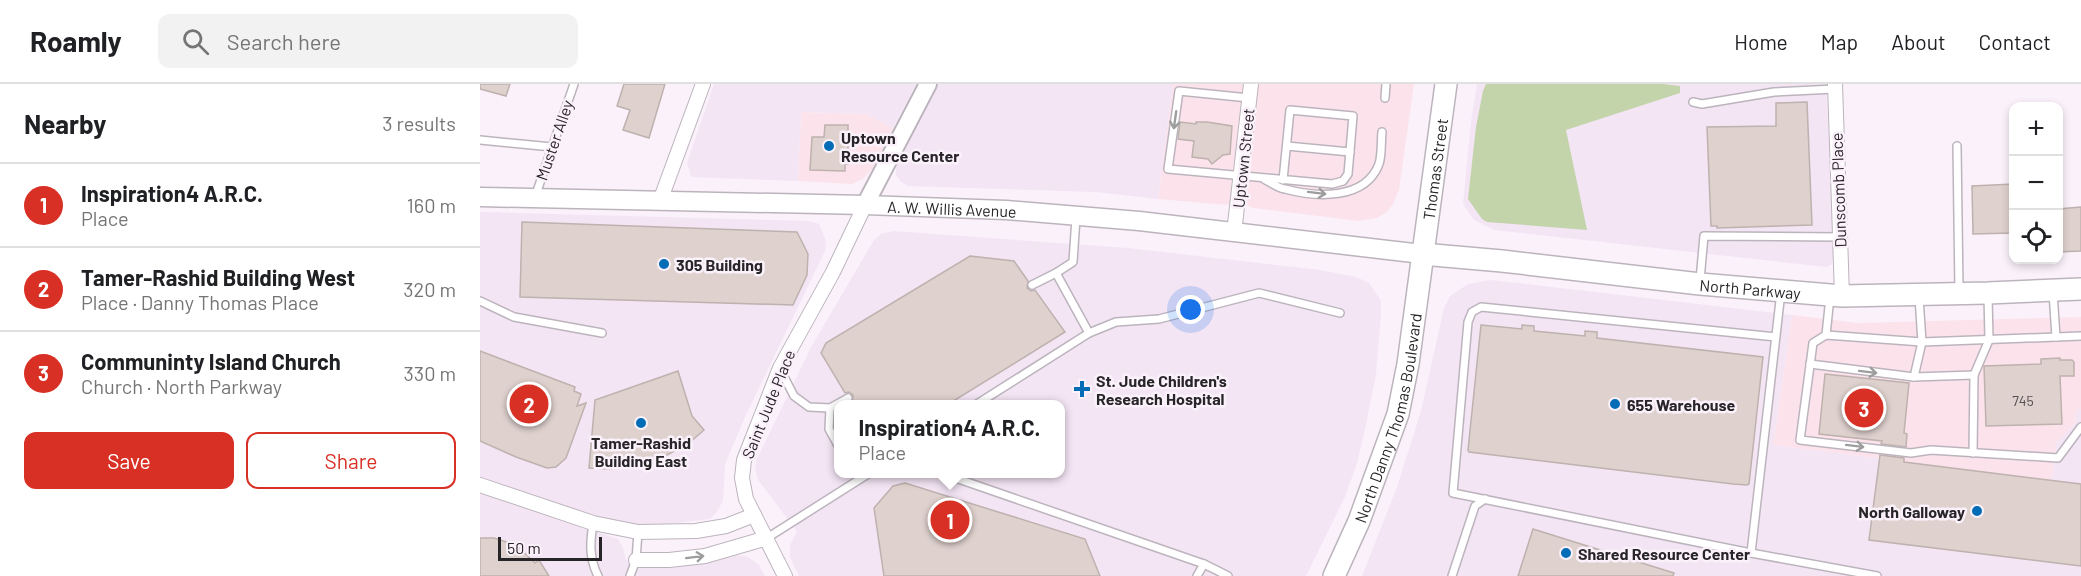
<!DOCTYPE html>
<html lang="en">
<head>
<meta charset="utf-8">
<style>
  :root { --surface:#fff; --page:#f2f2f2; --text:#202124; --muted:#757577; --line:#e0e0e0; --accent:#d93025 }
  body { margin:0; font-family:Barlow,sans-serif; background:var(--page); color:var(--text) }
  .controls { position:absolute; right:18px; top:18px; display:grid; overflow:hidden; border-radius:12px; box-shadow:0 3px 9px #0003 }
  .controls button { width:54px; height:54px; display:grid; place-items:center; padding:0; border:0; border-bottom:2px solid var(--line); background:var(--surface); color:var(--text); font:30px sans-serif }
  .scale { position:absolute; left:18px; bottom:15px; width:104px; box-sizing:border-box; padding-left:6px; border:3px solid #282528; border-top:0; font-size:16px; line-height:21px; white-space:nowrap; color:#282528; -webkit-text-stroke:4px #faf1fb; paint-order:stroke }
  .you { position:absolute; left:711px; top:226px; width:21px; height:21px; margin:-15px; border:4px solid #fff; border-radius:50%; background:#1a73e8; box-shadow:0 0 0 9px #1a73e833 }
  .badge { display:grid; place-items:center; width:39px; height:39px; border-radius:50%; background:var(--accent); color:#fff; font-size:20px; font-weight:700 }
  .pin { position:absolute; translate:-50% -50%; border:3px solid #fff; box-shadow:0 2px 6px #0006 }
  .popup { position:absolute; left:354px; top:316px; width:231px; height:78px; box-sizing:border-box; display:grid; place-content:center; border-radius:12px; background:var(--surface); filter:drop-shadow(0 2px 4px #0005); font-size:20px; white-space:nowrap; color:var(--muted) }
  .popup b { font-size:22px; color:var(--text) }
  .popup::after { content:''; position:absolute; left:50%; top:100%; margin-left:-12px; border:12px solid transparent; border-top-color:var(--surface) }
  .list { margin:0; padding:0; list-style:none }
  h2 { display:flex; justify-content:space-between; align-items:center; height:78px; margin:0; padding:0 24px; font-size:26px }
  h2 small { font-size:20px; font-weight:400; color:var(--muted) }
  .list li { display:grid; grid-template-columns:39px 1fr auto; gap:18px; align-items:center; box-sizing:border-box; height:84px; padding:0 24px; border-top:2px solid var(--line) }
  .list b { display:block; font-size:22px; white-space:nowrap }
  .list p { margin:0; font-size:20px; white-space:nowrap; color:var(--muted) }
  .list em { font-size:20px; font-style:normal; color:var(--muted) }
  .actions { display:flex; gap:12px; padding:18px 24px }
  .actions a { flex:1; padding:14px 0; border:2px solid var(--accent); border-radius:12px; text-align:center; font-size:21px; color:var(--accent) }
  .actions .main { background:var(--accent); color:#fff }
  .icon { flex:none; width:33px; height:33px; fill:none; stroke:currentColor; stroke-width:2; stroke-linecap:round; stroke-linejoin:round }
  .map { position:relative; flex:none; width:1601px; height:492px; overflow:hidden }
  header { display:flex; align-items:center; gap:36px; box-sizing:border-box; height:84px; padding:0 30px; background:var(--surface); border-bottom:2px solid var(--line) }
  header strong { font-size:28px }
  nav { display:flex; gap:33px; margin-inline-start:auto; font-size:21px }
  .search { width:420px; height:54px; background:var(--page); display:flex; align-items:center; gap:15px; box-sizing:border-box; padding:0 21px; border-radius:12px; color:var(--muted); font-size:22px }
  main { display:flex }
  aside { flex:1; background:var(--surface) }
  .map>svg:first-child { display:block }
  .commercial { fill:#fce3eb }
  .built { fill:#f4e5f5; fill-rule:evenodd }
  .green { fill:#c3d3aa }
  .building { fill:#dfd1ce; stroke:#beb1ae; stroke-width:1.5 }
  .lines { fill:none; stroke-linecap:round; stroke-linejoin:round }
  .service-casing { stroke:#bcb4bd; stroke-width:10 }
  .minor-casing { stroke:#bcb4bd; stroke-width:16 }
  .tertiary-casing { stroke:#bcb4bd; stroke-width:20 }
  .secondary-casing { stroke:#bcb4bd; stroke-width:21 }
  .primary-casing { stroke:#bcb4bd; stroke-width:24 }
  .service { stroke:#fff; stroke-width:7 }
  .minor { stroke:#fff; stroke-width:14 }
  .tertiary { stroke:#fff; stroke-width:16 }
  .secondary { stroke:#fff; stroke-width:18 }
  .primary { stroke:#fff; stroke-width:21 }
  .oneway { stroke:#9e9d9e }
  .poi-dot { fill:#026cb7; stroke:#faf1fb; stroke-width:2 }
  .labels { text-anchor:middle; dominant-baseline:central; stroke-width:5; stroke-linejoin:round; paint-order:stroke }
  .number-label { font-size:14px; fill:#565052 }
  .poi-label { font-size:16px; font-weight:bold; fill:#282528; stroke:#faf1fb; text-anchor:start }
  .street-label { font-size:16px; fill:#282528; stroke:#faf1fb }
</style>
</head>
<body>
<header>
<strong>Roamly</strong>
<div class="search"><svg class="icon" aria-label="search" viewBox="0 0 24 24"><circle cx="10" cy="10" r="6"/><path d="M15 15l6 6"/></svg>Search here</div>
<nav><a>Home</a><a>Map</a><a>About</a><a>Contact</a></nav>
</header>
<main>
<aside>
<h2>Nearby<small>3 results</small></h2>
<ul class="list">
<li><span class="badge">1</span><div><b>Inspiration4 A.R.C.</b><p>Place</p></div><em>160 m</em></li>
<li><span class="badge">2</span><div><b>Tamer-Rashid Building West</b><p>Place · Danny Thomas Place</p></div><em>320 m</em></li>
<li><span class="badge">3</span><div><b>Communinty Island Church</b><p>Church · North Parkway</p></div><em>330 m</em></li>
</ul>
<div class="actions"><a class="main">Save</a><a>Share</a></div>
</aside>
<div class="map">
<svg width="1601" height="492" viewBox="0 0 1601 492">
  <rect width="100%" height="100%" fill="#faf1fb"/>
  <!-- commercial -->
  <g class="commercial">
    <path d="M693,0H767L753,116L747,121L678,115Z"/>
    <path d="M778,0H934L919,106L913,120L907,128L897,134L879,137L773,124L767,121L764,115Z"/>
    <path d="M321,28L386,30L413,44L393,84L383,95L372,100L318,97Z"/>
    <path d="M1312,231L1378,239L1601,233V325H1597L1595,339L1576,359L1572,396L1293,361Z"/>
  </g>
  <!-- built -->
  <g class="built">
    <path d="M234,0H436L413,44L386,30L321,28L318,97L211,93L207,79Z"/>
    <path d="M457,0H693L678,115L616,108L428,102L421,98L416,91V83Z"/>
    <path d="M997,0H1346L1355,172L1351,181L1346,183L1014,146L994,136L983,120L991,38Z"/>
    <path d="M0,128L329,137L339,140L346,157L345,167L266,331L245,380L243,417L236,429L230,435L187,440H148L120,434L0,394Z"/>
    <path d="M413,147L648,164L840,186L876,193L889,199L901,217V230L896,290L885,345L877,379L865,413L826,492H319L310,473V461L317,447L278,396L275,384L277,375L331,263L394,156L401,150ZM359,320H581V390H359Z"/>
    <path d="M1011,196L1312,231L1293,361L1572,396L1576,359L1595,339L1597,325H1601V492H882L917,403L941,327L964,224L970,212L988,200Z"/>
    <path d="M0,409L138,455L143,464L146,476L170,481H200L257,471L268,473L279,481L285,492H0Z"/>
  </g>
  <!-- green -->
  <path class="green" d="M1006,0H1183L1200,2V9L1086,46L1107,146L1007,138L1002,135L988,115L996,43L1003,7Z"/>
  <!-- building -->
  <g class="building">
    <path d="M0,0H30L26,12L0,5Z"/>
    <path d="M144,0H185L169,54L143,46L150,26L137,22Z"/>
    <path d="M1327,18L1332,141L1237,144V142H1231L1227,43L1296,42V19Z"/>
    <path d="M700,38L716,40V38H727L752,42L750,70L743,71L732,80L728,75L712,73L714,57L698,55Z"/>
    <path d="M345,41H368V80H365V87L330,86L332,53H344Z"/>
    <path d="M1533,100V149L1493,150L1492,102Z"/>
    <path d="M1601,123V167L1578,168V125Z"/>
    <path d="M42,138L317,148L328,170L327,191L313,221L40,213Z"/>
    <path d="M490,172L534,177L548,197L547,204L551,207L555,206L585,248L467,321H372L373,311L369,308L365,309L341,269L346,259Z"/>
    <path d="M1001,241L1042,245V241L1054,242V247L1105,252V247L1117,248V254L1283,273L1269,400L1267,401L1253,400L989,368L988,366Z"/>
    <path d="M0,267L95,303L94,307L101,310L97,322L106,319L86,374L76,383L67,384L36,373L0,357Z"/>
    <path d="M1580,274V276H1592L1594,278V292H1580L1582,340L1506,342L1504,282L1561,280V275Z"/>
    <path d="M198,287L212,332L224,346L208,360L185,372L162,380L131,385L109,384L115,316Z"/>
    <path d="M1345,290L1429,299L1424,349L1427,350L1426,363L1401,360L1402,357L1339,350Z"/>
    <path d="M1400,371L1424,374V378L1601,400V482L1389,456Z"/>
    <path d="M425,399L605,455L620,492H404L394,424L413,402Z"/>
    <path d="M1053,445L1194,489L1193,492H1038Z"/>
    <path d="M0,454H14L36,461L55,479L59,476L69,492H0Z"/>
  </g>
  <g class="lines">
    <!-- service casing -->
    <g class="service-casing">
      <g id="service">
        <path d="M769,14L699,7L688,85L852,100L863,97L868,90L873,32L810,26L803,96"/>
        <path d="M905,14L906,0"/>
        <path d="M1213,18L1222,20L1294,8L1355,5"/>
        <path d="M0,56L72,63"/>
        <path d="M807,62L870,68"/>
        <path d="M1477,62L1479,207"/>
        <path d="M784,95C790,98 798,104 805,105C835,113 885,117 899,80C902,71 901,57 902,48"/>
        <path d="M55,113L94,0"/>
        <path d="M596,134L593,178L576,189L609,249"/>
        <path d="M1220,196L1224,152L1360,153"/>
        <path d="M552,201L576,189"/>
        <path d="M1573,208L1576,253L1442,258L1346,251L1333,259L1320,356L1431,369L1451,366L1578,374L1601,343"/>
        <path d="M0,217L34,233L122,249"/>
        <path d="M1346,251L1350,213"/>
        <path d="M1296,253L1001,223L992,228L988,238L973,409L1271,469L1301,208"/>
        <path d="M1576,253L1601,252"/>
        <path d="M1330,280L1434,293L1494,291"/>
        <path d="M300,285L314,312L329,323L350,324L368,314"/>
        <path d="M1434,293L1442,258L1439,213"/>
        <path d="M497,320L609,249L636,238L679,235L779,209L860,229"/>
        <path d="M350,324L349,345L359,363"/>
        <path d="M1493,369L1494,291L1509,256L1508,212"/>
        <path d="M464,390L724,480L748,492"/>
        <path d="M113,439C110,459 109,474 118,492"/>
        <path d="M287,454L388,390"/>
        <path d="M1271,469L1397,492"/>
        <path d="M150,492L156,476L158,448"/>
        <path d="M717,492L724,480"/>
        <path d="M972,492L995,422L1005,415"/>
      </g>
    </g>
    <!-- minor casing -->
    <g class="minor-casing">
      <g id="minor">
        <path d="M1355,0L1362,212"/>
        <path d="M180,117L223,0"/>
        <path d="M754,149L771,0"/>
        <path d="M0,401L113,439L158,448L216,447L246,442L274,431"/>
        <path d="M156,476H189L225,472L287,454"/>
        <path d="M305,492L266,415L262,394L264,376L300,284L353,188L385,121"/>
      </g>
    </g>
    <!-- tertiary casing -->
    <g class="tertiary-casing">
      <path id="tertiary" d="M385,121L448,0"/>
    </g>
    <!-- secondary casing -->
    <g class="secondary-casing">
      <g id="secondary">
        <path id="s1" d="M0,113L385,121L526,126L659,137L942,170"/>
      </g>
    </g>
    <!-- primary casing -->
    <g class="primary-casing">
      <g id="primary">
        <path id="s2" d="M942,170L1022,177L1220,200L1362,212L1508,209L1601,205"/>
        <path id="s3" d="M854,492L879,437L918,330L928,280L966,0"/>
      </g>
    </g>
    <!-- service -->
    <use href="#service" class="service"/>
    <!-- minor -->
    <use href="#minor" class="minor"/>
    <!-- tertiary -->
    <use href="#tertiary" class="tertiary"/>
    <!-- secondary -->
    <use href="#secondary" class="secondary"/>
    <!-- primary -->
    <use href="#primary" class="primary"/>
  </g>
  <!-- one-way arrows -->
  <defs><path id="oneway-shaft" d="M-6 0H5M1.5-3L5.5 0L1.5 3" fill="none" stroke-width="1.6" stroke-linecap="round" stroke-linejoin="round" transform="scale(1.5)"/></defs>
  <g class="oneway">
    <use href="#oneway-shaft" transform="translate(695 36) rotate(98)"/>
    <use href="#oneway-shaft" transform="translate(837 109) rotate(7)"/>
    <use href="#oneway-shaft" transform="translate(1388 288) rotate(7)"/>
    <use href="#oneway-shaft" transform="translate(1375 362) rotate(7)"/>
    <use href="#oneway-shaft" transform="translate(215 473) rotate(-7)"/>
  </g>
  <!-- markers -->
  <g class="poi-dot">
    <circle cx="349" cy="62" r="6"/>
    <circle cx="184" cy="180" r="6"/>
    <path d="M599 296h6v6h6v6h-6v6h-6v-6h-6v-6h6z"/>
    <circle cx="1135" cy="320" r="6"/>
    <circle cx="161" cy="339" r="6"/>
    <circle cx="1497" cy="427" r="6"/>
    <circle cx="1086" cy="469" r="6"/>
  </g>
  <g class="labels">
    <!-- number labels -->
    <g class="number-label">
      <text x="1543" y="316">745</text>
    </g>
    <!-- poi labels -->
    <g class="poi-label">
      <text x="361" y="53">Uptown<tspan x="361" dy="18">Resource Center</tspan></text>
      <text x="196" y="180">305 Building</text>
      <text x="616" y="296">St. Jude Children's<tspan x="616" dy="18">Research Hospital</tspan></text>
      <text x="1147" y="320">655 Warehouse</text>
      <text x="161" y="358" text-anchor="middle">Tamer-Rashid<tspan x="161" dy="18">Building East</tspan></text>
      <text x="1485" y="427" text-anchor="end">North Galloway</text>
      <text x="1098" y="469">Shared Resource Center</text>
    </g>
    <!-- street labels -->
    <g class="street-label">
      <text transform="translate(74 56) rotate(-71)">Muster Alley</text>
      <text transform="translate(763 74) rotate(-84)">Uptown Street</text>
      <text stroke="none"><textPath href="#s3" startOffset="422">Thomas Street</textPath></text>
      <text transform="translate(1358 106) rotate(-92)">Dunscomb Place</text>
      <text stroke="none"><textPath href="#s1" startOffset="472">A. W. Willis Avenue</textPath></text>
      <text stroke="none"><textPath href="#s2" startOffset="330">North Parkway</textPath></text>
      <text transform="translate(288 320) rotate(-68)">Saint Jude Place</text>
      <text stroke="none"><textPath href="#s3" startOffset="168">North Danny Thomas Boulevard</textPath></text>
    </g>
  </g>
</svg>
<div class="controls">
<button>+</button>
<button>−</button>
<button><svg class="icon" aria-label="locate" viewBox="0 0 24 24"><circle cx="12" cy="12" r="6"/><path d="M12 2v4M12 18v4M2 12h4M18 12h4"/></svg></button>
</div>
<div class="scale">50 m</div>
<div class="you"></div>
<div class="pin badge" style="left:470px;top:436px">1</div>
<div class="popup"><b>Inspiration4 A.R.C.</b>Place</div>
<div class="pin badge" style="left:49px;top:320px">2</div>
<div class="pin badge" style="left:1384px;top:324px">3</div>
</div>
</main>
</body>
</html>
